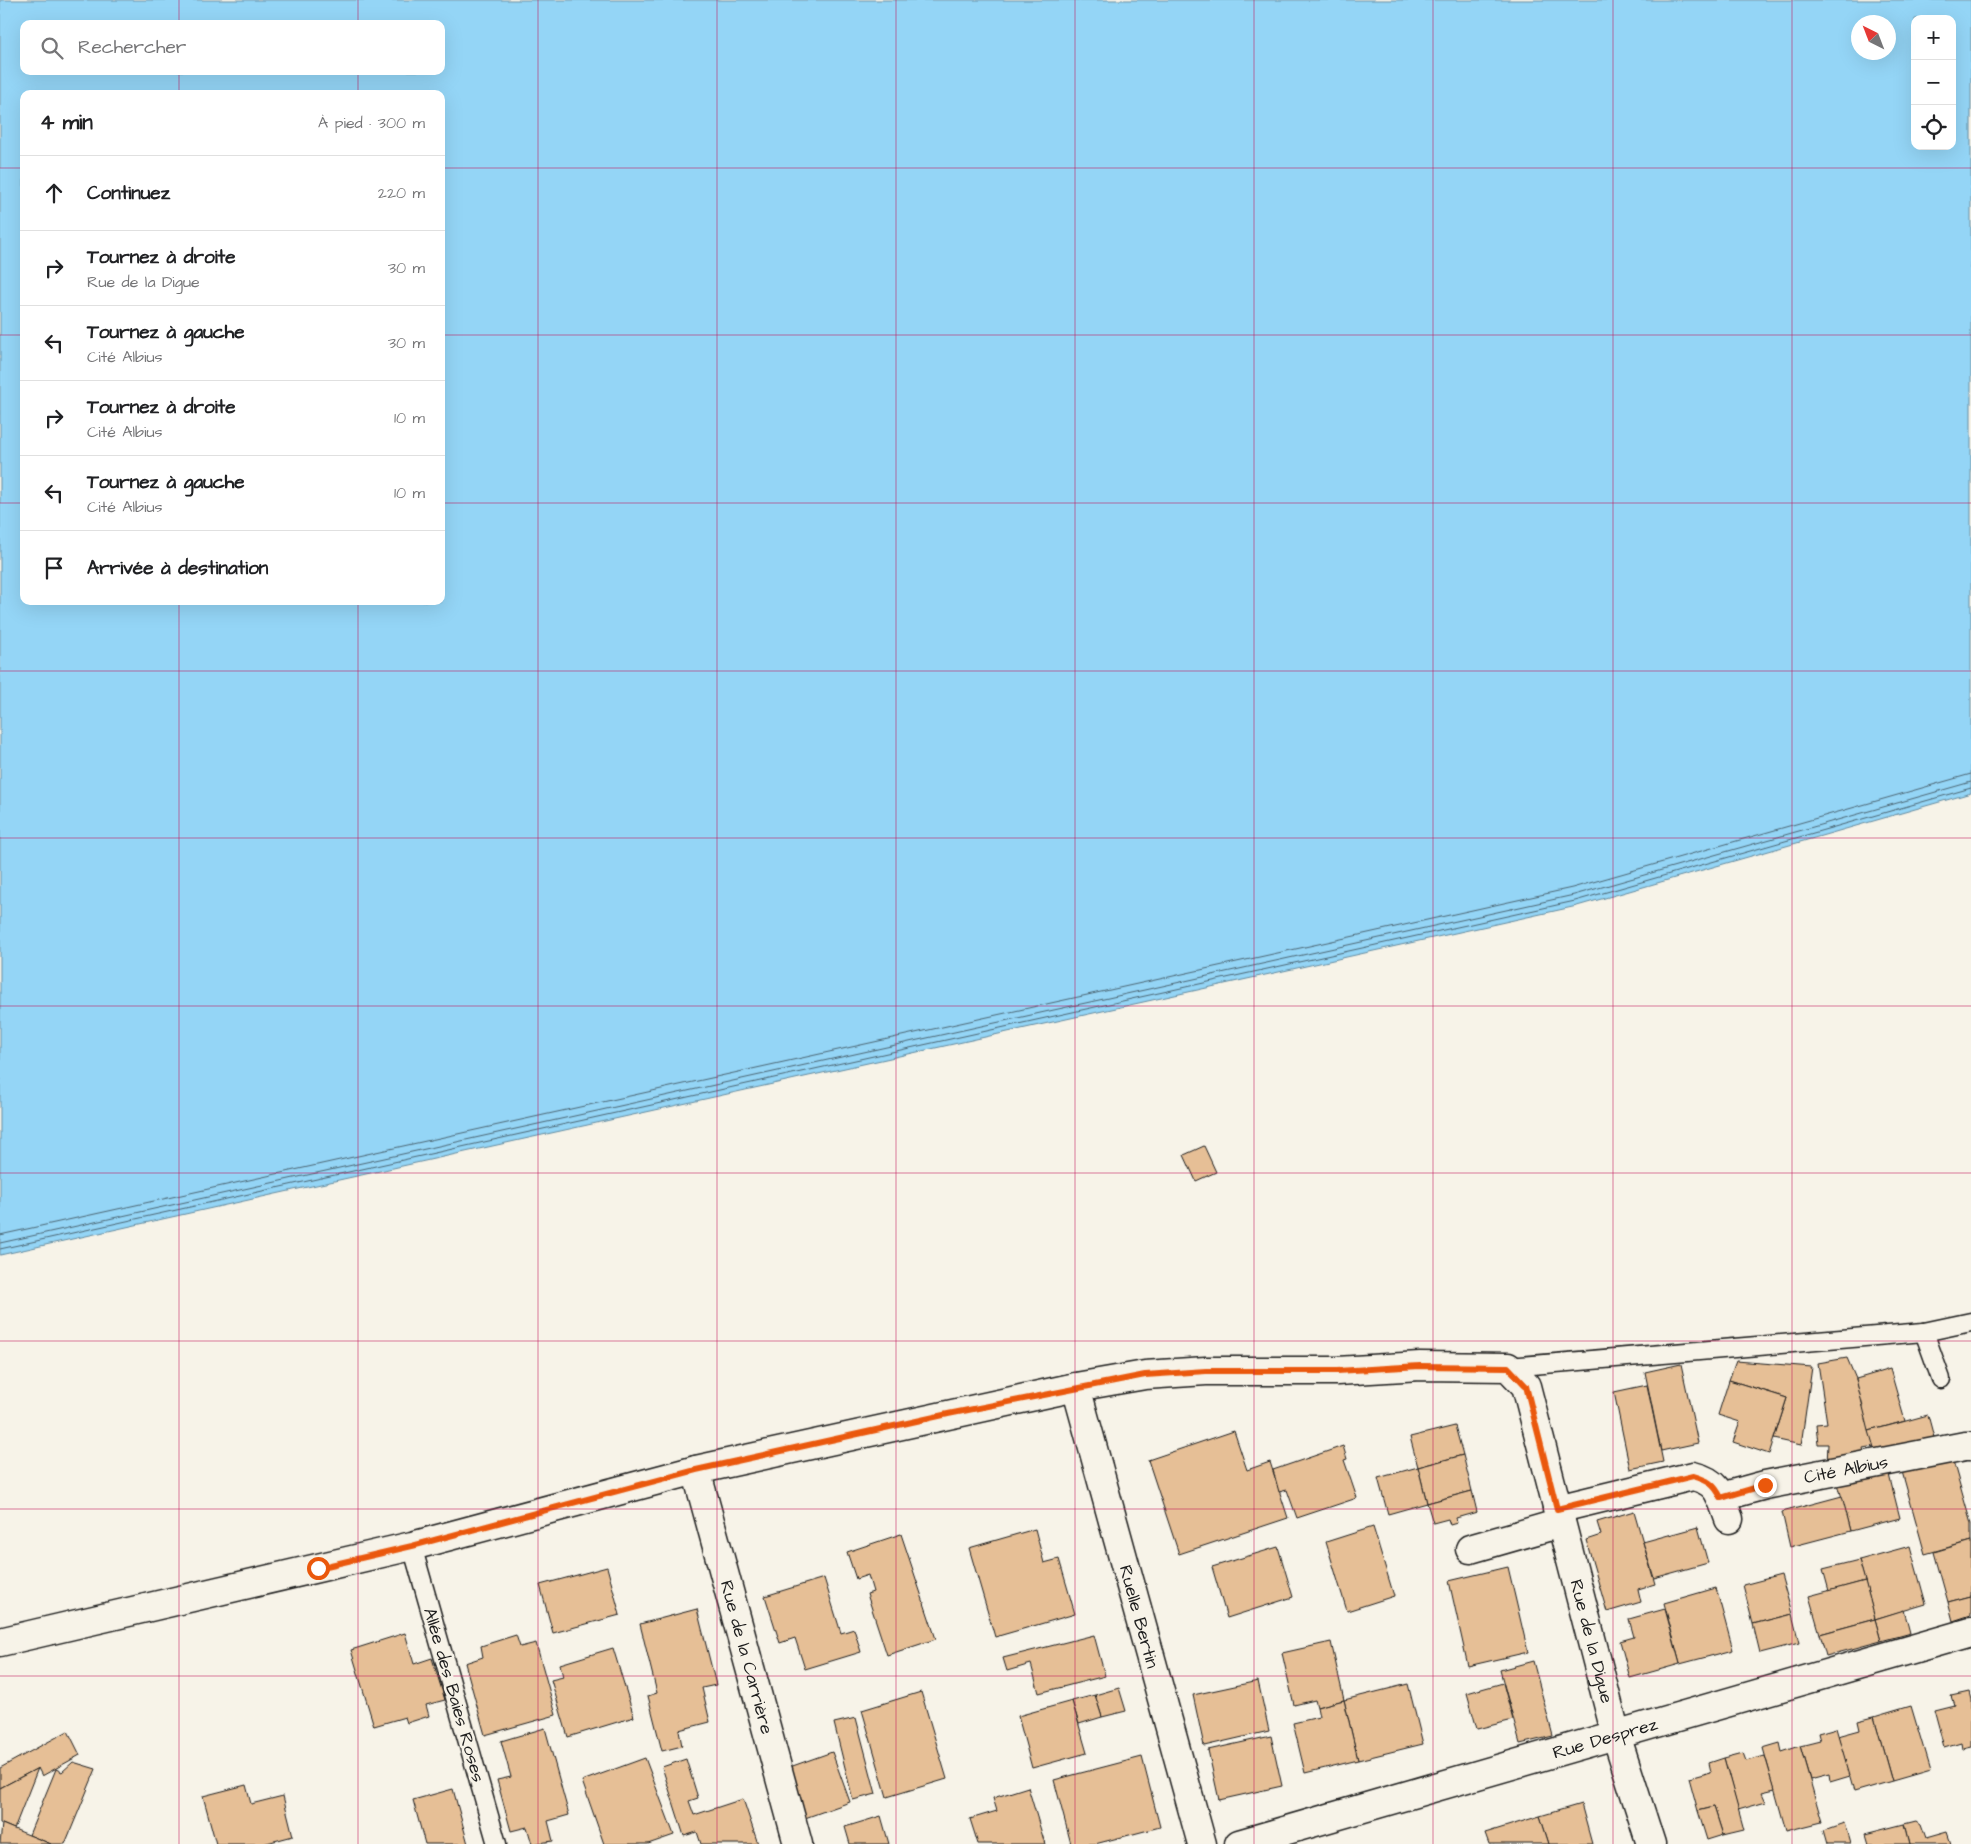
<!DOCTYPE html>
<html lang="fr">
<head>
<meta charset="utf-8">
<style>
  :root { --surface:#fff; --page:#f2f2f2; --text:#202124; --muted:#757577; --line:#e0e0e0 }
  body { margin:0; font-family:"Architects Daughter",sans-serif; background:var(--page); color:var(--text) }
  .controls { position:absolute; right:15px; top:15px; display:grid; overflow:hidden; border-radius:10px; box-shadow:0 5px 20px #0002 }
  .controls button { width:45px; height:45px; display:grid; place-items:center; padding:0; border:0; border-bottom:1px solid var(--line); background:var(--surface); color:var(--text); font:25px sans-serif }
  .compass { position:absolute; left:1851px; top:15px; width:45px; height:45px; border-radius:50%; background:var(--surface); box-shadow:0 5px 20px #0002; rotate:318deg }
  .stop { position:absolute; width:15px; height:15px; margin:-11px; border:4px solid #ea580c; border-radius:50%; background:#fff }
  .stop.end { background:#ea580c; border-color:#fff; box-shadow:0 1px 5px #0008 }
  .list { margin:0; padding:0; list-style:none }
  h2 { display:flex; justify-content:space-between; align-items:center; height:65px; margin:0; padding:0 20px; font-size:21px }
  h2 small { font-size:16px; font-weight:400; color:var(--muted) }
  .list li { display:grid; grid-template-columns:32px 1fr auto; gap:15px; align-items:center; box-sizing:border-box; height:75px; padding:0 20px; border-top:1px solid var(--line) }
  .list b { display:block; font-size:19px; white-space:nowrap }
  .list p { margin:0; font-size:16px; white-space:nowrap; color:var(--muted) }
  .list em { font-size:16px; font-style:normal; color:var(--muted) }
  .icon { flex:none; width:28px; height:28px; fill:none; stroke:currentColor; stroke-width:2; stroke-linecap:round; stroke-linejoin:round }
  .map { position:relative; flex:none; width:1971px; height:1844px; overflow:hidden }
  .search { position:absolute; background:var(--surface); box-shadow:0 5px 20px #0002; left:20px; top:20px; width:425px; height:55px; display:flex; align-items:center; gap:12px; box-sizing:border-box; padding:0 18px; border-radius:10px; color:var(--muted); font-size:19px }
  .panel { position:absolute; background:var(--surface); box-shadow:0 5px 20px #0002; left:20px; top:90px; width:425px; height:515px; border-radius:10px }
  .map>svg:first-child { display:block }
  .water { fill:#94d5f6; stroke:#648b9f; fill-rule:evenodd }
  .lines { fill:none; stroke-linecap:round; stroke-linejoin:round }
  .shore { stroke:#4c6673; stroke-width:1 }
  .building { fill:#e6bf96; stroke:#1c1c1c }
  .service-casing { stroke:#1c1c1c; stroke-width:21 }
  .minor-casing { stroke:#1c1c1c; stroke-width:31 }
  .service { stroke:#f7f3e8; stroke-width:18 }
  .minor { stroke:#f7f3e8; stroke-width:28 }
  .route { stroke:#ea580c; stroke-width:6 }
  .grid { fill:none; stroke:#c2185b; stroke-width:1; stroke-opacity:0.55 }
  .labels { text-anchor:middle; dominant-baseline:central; stroke-width:5; stroke-linejoin:round; paint-order:stroke }
  .street-label { font-size:18px; fill:#1c1c1c; stroke:#f7f3e8 }
</style>
</head>
<body>
<div class="map">
<svg width="1971" height="1844" viewBox="0 0 1971 1844">
  <rect width="100%" height="100%" fill="#f7f3e8"/>
  <filter id="ink" filterUnits="userSpaceOnUse"><feTurbulence type="fractalNoise" baseFrequency=".02" numOctaves="2"/><feDisplacementMap in="SourceGraphic" scale="10" xChannelSelector="R" yChannelSelector="G"/><feConvolveMatrix kernelMatrix="1 2 1 2 8 2 1 2 1" color-interpolation-filters="sRGB"/></filter>
  <g filter="url(#ink)">
    <!-- water -->
    <path class="water" d="M0,0H1971V793L1577,906L0,1255ZM1915,19H1952V146H1915ZM1858,22H1888V52H1858ZM24,24H441V71H24ZM24,94H441V601H24Z"/>
    <g class="lines">
      <!-- shore -->
      <g class="shore">
        <path d="M0,1235L1572,888L1971,774"/>
        <path d="M0,1243L1574,895L1971,782"/>
        <path d="M0,1249L1575,901L1971,788"/>
      </g>
    </g>
    <!-- building -->
    <g class="building">
      <path d="M1204,1146L1216,1172L1196,1181L1184,1155Z"/>
      <path d="M1847,1358L1856,1379L1874,1446L1863,1448L1866,1459L1827,1464L1828,1444H1818L1816,1424L1827,1423L1818,1363Z"/>
      <path d="M1736,1361L1812,1367L1801,1445L1774,1439L1787,1398L1729,1380Z"/>
      <path d="M1681,1364L1698,1443L1661,1451L1645,1372Z"/>
      <path d="M1890,1369L1905,1421L1869,1431L1856,1379Z"/>
      <path d="M1729,1380L1787,1398L1769,1454L1733,1442L1740,1422L1718,1415Z"/>
      <path d="M1647,1385L1663,1462L1630,1469L1614,1392Z"/>
      <path d="M1928,1415L1936,1445L1878,1461L1869,1431Z"/>
      <path d="M1455,1426L1463,1455L1418,1467L1410,1437Z"/>
      <path d="M1234,1431L1247,1470L1270,1462L1288,1518L1179,1554L1148,1460Z"/>
      <path d="M1343,1446L1347,1459L1344,1460L1357,1498L1297,1518L1287,1490L1279,1492L1273,1470Z"/>
      <path d="M1951,1454L1971,1524V1541L1925,1554L1901,1468Z"/>
      <path d="M1463,1455L1472,1491L1427,1503L1418,1467Z"/>
      <path d="M1418,1467L1427,1503L1388,1514L1378,1478Z"/>
      <path d="M1887,1467L1900,1518L1851,1531L1837,1480Z"/>
      <path d="M1472,1491L1477,1512L1456,1518L1457,1523L1450,1525L1448,1519L1433,1523L1427,1503Z"/>
      <path d="M1842,1496L1851,1531L1790,1547L1782,1512Z"/>
      <path d="M1634,1511L1655,1584L1638,1589L1641,1602L1607,1612L1586,1540L1601,1535L1597,1522Z"/>
      <path d="M1373,1527L1394,1596L1347,1611L1326,1542Z"/>
      <path d="M1698,1527L1708,1563L1654,1578L1643,1542Z"/>
      <path d="M1035,1529L1044,1563L1059,1559L1075,1614L995,1637L969,1548Z"/>
      <path d="M901,1534L936,1639L887,1655L867,1594L873,1592L868,1575L856,1579L847,1552Z"/>
      <path d="M1971,1541V1596L1948,1602L1934,1552Z"/>
      <path d="M1910,1546L1926,1604L1875,1619L1859,1560Z"/>
      <path d="M1278,1547L1293,1597L1227,1618L1212,1567Z"/>
      <path d="M1859,1560L1865,1581L1829,1591L1823,1569Z"/>
      <path d="M607,1567L620,1615L553,1633L540,1585Z"/>
      <path d="M1508,1567L1528,1652L1468,1666L1449,1581Z"/>
      <path d="M1781,1575L1792,1614L1753,1624L1743,1585Z"/>
      <path d="M824,1578L841,1633L854,1629L861,1652L805,1669L795,1638L780,1643L765,1596Z"/>
      <path d="M1865,1581L1875,1619L1820,1634L1809,1596Z"/>
      <path d="M1716,1588L1733,1650L1680,1664L1664,1603Z"/>
      <path d="M1971,1596V1615L1953,1621L1948,1602Z"/>
      <path d="M697,1609L716,1685L702,1688L710,1722L679,1730L682,1746L662,1751L648,1696L657,1693L640,1624Z"/>
      <path d="M1665,1609L1680,1664L1630,1678L1620,1641L1634,1637L1629,1619Z"/>
      <path d="M1904,1610L1910,1633L1881,1641L1875,1619Z"/>
      <path d="M1792,1614L1799,1643L1760,1653L1753,1624Z"/>
      <path d="M1875,1619L1881,1641L1826,1656L1820,1634Z"/>
      <path d="M405,1633L414,1664L432,1658L445,1700L426,1705L429,1716L407,1723L405,1717L374,1726L351,1650Z"/>
      <path d="M516,1635L520,1647L536,1643L556,1715L485,1735L465,1663L483,1657L481,1646Z"/>
      <path d="M1094,1635L1105,1676L1039,1693L1031,1664L1007,1671L1003,1658Z"/>
      <path d="M1331,1642L1344,1700L1317,1707L1315,1700L1294,1705L1282,1653Z"/>
      <path d="M613,1648L634,1717L568,1737L551,1680L563,1677L560,1664Z"/>
      <path d="M1533,1661L1553,1736L1520,1744L1500,1670Z"/>
      <path d="M1258,1681L1269,1731L1204,1746L1193,1695Z"/>
      <path d="M1503,1683L1513,1720L1477,1729L1467,1693Z"/>
      <path d="M1408,1684L1423,1744L1358,1760L1344,1700Z"/>
      <path d="M1119,1688L1126,1711L1102,1717L1095,1695Z"/>
      <path d="M921,1692L947,1779L887,1797L862,1710Z"/>
      <path d="M1969,1692L1971,1700V1746L1962,1748L1961,1742L1944,1747L1934,1710L1954,1705L1951,1696Z"/>
      <path d="M1095,1695L1102,1717L1079,1724L1072,1701Z"/>
      <path d="M1344,1700L1358,1760L1305,1773L1293,1723L1319,1717L1317,1707Z"/>
      <path d="M1072,1701L1087,1753L1032,1768L1018,1716Z"/>
      <path d="M1911,1706L1930,1770L1892,1781L1874,1717Z"/>
      <path d="M1874,1717L1892,1781L1854,1792L1838,1736L1860,1730L1858,1721Z"/>
      <path d="M856,1718L876,1794L853,1800L834,1723Z"/>
      <path d="M545,1728L569,1815L548,1821L553,1841L532,1844L527,1827L511,1831L497,1780L511,1777L501,1741Z"/>
      <path d="M1836,1728L1850,1776L1830,1782L1829,1775L1810,1780L1800,1746L1820,1741L1818,1733Z"/>
      <path d="M68,1731L80,1755L42,1776L38,1768L0,1788V1768Z"/>
      <path d="M1271,1736L1282,1786L1219,1800L1208,1750Z"/>
      <path d="M1780,1743L1782,1752L1800,1746L1822,1822L1786,1831L1763,1748Z"/>
      <path d="M832,1752L850,1802L805,1818L787,1768Z"/>
      <path d="M1743,1753L1746,1761L1765,1756L1775,1790L1762,1793L1766,1802L1738,1810L1724,1758Z"/>
      <path d="M1142,1757L1160,1827L1095,1844H1071L1054,1780Z"/>
      <path d="M645,1758L674,1835L648,1844H604L582,1781Z"/>
      <path d="M1724,1758L1744,1830L1723,1835L1714,1807L1698,1811L1689,1778L1711,1772L1709,1763Z"/>
      <path d="M686,1759L698,1798L689,1801L694,1815L743,1799L758,1844H701L697,1832L684,1836L662,1767Z"/>
      <path d="M73,1762L96,1769L65,1844H51L29,1835L56,1769L62,1772Z"/>
      <path d="M38,1768L14,1829L0,1823V1788Z"/>
      <path d="M246,1785L251,1804L283,1796L293,1836L263,1844H216L203,1796Z"/>
      <path d="M1028,1787L1045,1844H978L970,1819L997,1811L993,1798Z"/>
      <path d="M453,1789L468,1844H425L413,1800Z"/>
      <path d="M1581,1804L1592,1844H1549L1540,1816Z"/>
      <path d="M1714,1807L1723,1835L1707,1840L1698,1811Z"/>
      <path d="M881,1816L889,1844H850L845,1827Z"/>
      <path d="M1540,1816L1549,1844H1489L1485,1833Z"/>
      <path d="M1917,1821L1921,1824L1926,1838L1947,1832L1951,1844H1910L1905,1824Z"/>
      <path d="M1844,1823L1850,1844H1828L1824,1830Z"/>
      <path d="M2,1824L14,1829L51,1844H0Z"/>
      <path d="M1905,1824L1910,1844H1869L1866,1834Z"/>
    </g>
    <g class="lines">
      <!-- service casing -->
      <g class="service-casing">
        <g id="service">
          <path d="M1924,1332L1941,1379"/>
          <path d="M1508,1367L1924,1332L1971,1322"/>
          <path d="M412,1546L497,1844"/>
        </g>
      </g>
      <!-- minor casing -->
      <g class="minor-casing">
        <g id="minor">
          <path id="s1" d="M1076,1387L1202,1844"/>
          <path id="s2" d="M696,1470L798,1844"/>
          <path id="s3" d="M1721,1497L1765,1485L1965,1446H1971"/>
          <path d="M1557,1509L1693,1476C1719,1482 1720,1495 1729,1519"/>
          <path d="M1470,1549L1561,1523"/>
          <path id="s4" d="M0,1642L412,1546L696,1470L1076,1387L1145,1375L1206,1371H1337L1420,1366L1508,1367L1526,1386L1616,1735L1651,1844"/>
          <path id="s5" d="M1239,1844L1971,1632"/>
        </g>
      </g>
      <!-- service -->
      <use href="#service" class="service"/>
      <!-- minor -->
      <use href="#minor" class="minor"/>
    </g>
  </g>
  <g class="lines" filter="url(#ink)">
    <!-- route -->
    <path class="route" d="M318,1568L412,1546L696,1470L948,1414L1145,1375L1206,1371H1337L1420,1366L1508,1367L1526,1386L1557,1509L1693,1476C1707,1480 1715,1484 1721,1498L1765,1485"/>
  </g>
  <!-- grid -->
  <path class="grid" d="M179,0V24M358,0V24M538,0V1844M717,0V1844M896,0V1844M1075,0V1844M1254,0V1844M1433,0V1844M1613,0V1844M1792,0V1844M179,71V94M358,71V94M0,168H24M441,168H1971M0,335H24M441,335H1971M0,503H24M441,503H1971M179,601V1844M358,601V1844M0,671H1971M0,838H1971M0,1006H1971M0,1173H1971M0,1341H1971M0,1509H1971M0,1676H1971"/>
  <g class="labels">
    <!-- street labels -->
    <g class="street-label">
      <text stroke="none"><textPath href="#s3" startOffset="128">Cité Albius</textPath></text>
      <text stroke="none"><textPath href="#s1" startOffset="238">Ruelle Bertin</textPath></text>
      <text stroke="none"><textPath href="#s4" startOffset="1829">Rue de la Digue</textPath></text>
      <text stroke="none"><textPath href="#s2" startOffset="194">Rue de la Carrière</textPath></text>
      <text transform="translate(454 1695) rotate(74)">Allée des Baies Roses</text>
      <text stroke="none"><textPath href="#s5" startOffset="381">Rue Desprez</textPath></text>
    </g>
  </g>
</svg>
<div class="controls">
<button>+</button>
<button>−</button>
<button><svg class="icon" aria-label="locate" viewBox="0 0 24 24"><circle cx="12" cy="12" r="6"/><path d="M12 2v4M12 18v4M2 12h4M18 12h4"/></svg></button>
</div>
<svg class="compass" viewBox="-18 -18 36 36"><path d="M0-13l5 13h-10z" fill="#e53935"/><path d="M0 13l5-13h-10z" fill="#757577"/></svg>
<div class="stop" style="left:318px;top:1568px"></div>
<div class="stop end" style="left:1765px;top:1485px"></div>
<div class="search"><svg class="icon" aria-label="search" viewBox="0 0 24 24"><circle cx="10" cy="10" r="6"/><path d="M15 15l6 6"/></svg>Rechercher</div>
<section class="panel">
<h2>4 min<small>À pied · 300 m</small></h2>
<ul class="list">
<li><svg class="icon" aria-label="ahead" viewBox="0 0 24 24"><path d="M12 20V5M6 11l6-6 6 6"/></svg><div><b>Continuez</b></div><em>220 m</em></li>
<li><svg class="icon" aria-label="right" viewBox="0 0 24 24"><path d="M7 20v-9h11M14 6l5 5-5 5"/></svg><div><b>Tournez à droite</b><p>Rue de la Digue</p></div><em>30 m</em></li>
<li><svg class="icon" aria-label="left" viewBox="0 0 24 24"><path d="M17 20v-9H6M10 6l-5 5 5 5"/></svg><div><b>Tournez à gauche</b><p>Cité Albius</p></div><em>30 m</em></li>
<li><svg class="icon" aria-label="right" viewBox="0 0 24 24"><path d="M7 20v-9h11M14 6l5 5-5 5"/></svg><div><b>Tournez à droite</b><p>Cité Albius</p></div><em>10 m</em></li>
<li><svg class="icon" aria-label="left" viewBox="0 0 24 24"><path d="M17 20v-9H6M10 6l-5 5 5 5"/></svg><div><b>Tournez à gauche</b><p>Cité Albius</p></div><em>10 m</em></li>
<li><svg class="icon" aria-label="arrive" viewBox="0 0 24 24"><path d="M6 21V4h12l-3 4 3 4H6"/></svg><div><b>Arrivée à destination</b></div></li>
</ul>
</section>
</div>
</body>
</html>
